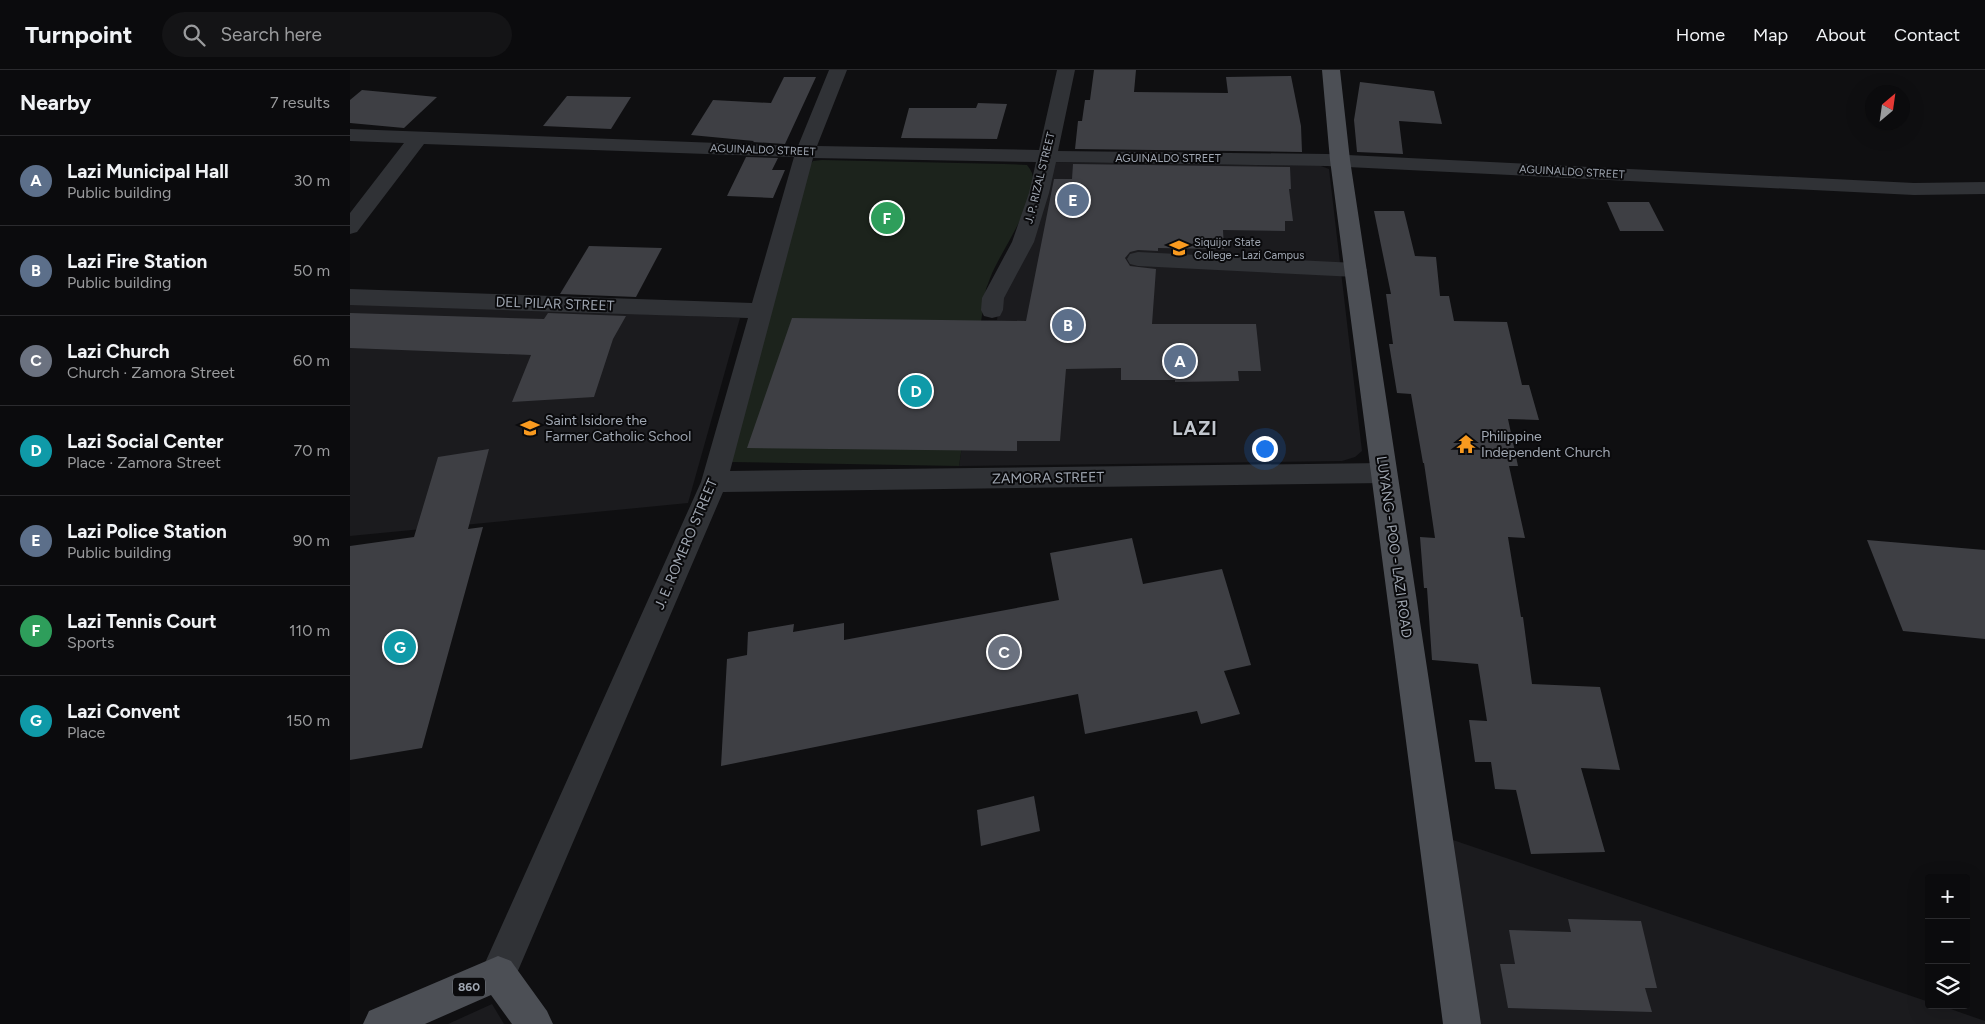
<!DOCTYPE html>
<html lang="en">
<head>
<meta charset="utf-8">
<style>
  :root { --surface:#0b0b0d; --page:#141416; --text:#f1f3f6; --muted:#9a9b9d; --line:#2b2b2e; --accent:#1a73e8 }
  body { margin:0; font-family:Figtree,sans-serif; background:var(--page); color:var(--text) }
  .controls { position:absolute; right:15px; bottom:15px; display:grid; overflow:hidden; border-radius:5px; box-shadow:0 5px 20px #0002 }
  .controls button { width:45px; height:45px; display:grid; place-items:center; padding:0; border:0; border-bottom:1px solid var(--line); background:var(--surface); color:var(--text); font:25px sans-serif }
  .compass { position:absolute; left:1515px; top:15px; width:45px; height:45px; border-radius:50%; background:var(--surface); box-shadow:0 5px 20px #0002; rotate:29deg }
  .you { position:absolute; left:914px; top:378px; width:18px; height:18px; margin:-12px; border:4px solid #fff; border-radius:50%; background:#1a73e8; box-shadow:0 0 0 8px #1a73e833 }
  .badge { display:grid; place-items:center; width:32px; height:32px; border-radius:50%; background:var(--accent); color:#fff; font-size:16px; font-weight:700 }
  .pin { position:absolute; translate:-50% -50%; border:2px solid #fff; box-shadow:0 1px 5px #0006 }
  .list { margin:0; padding:0; list-style:none }
  h2 { display:flex; justify-content:space-between; align-items:center; height:65px; margin:0; padding:0 20px; font-size:21px }
  h2 small { font-size:16px; font-weight:400; color:var(--muted) }
  .list li { display:grid; grid-template-columns:32px 1fr auto; gap:15px; align-items:center; box-sizing:border-box; height:90px; padding:0 20px; border-top:1px solid var(--line) }
  .list b { display:block; font-size:19px; white-space:nowrap }
  .list p { margin:0; font-size:16px; white-space:nowrap; color:var(--muted) }
  .list em { font-size:16px; font-style:normal; color:var(--muted) }
  .icon { flex:none; width:28px; height:28px; fill:none; stroke:currentColor; stroke-width:2; stroke-linecap:round; stroke-linejoin:round }
  .map { position:relative; flex:none; width:1635px; height:954px; overflow:hidden }
  header { display:flex; align-items:center; gap:30px; box-sizing:border-box; height:70px; padding:0 25px; background:var(--surface); border-bottom:1px solid var(--line) }
  header strong { font-size:24px }
  nav { display:flex; gap:28px; margin-inline-start:auto; font-size:18px }
  .search { width:350px; height:45px; background:var(--page); display:flex; align-items:center; gap:12px; box-sizing:border-box; padding:0 18px; border-radius:28px; color:var(--muted); font-size:19px }
  main { display:flex }
  aside { flex:1; background:var(--surface) }
  .map>svg:first-child { display:block }
  .built { fill:#1b1b1e }
  .green { fill:#1c231c }
  .building { fill:#3e3f44 }
  .lines { fill:none; stroke-linecap:round; stroke-linejoin:round }
  .minor { fill:#303236; fill-rule:evenodd }
  .major { fill:#4c4f55; fill-rule:evenodd }
  .labels { text-anchor:middle; dominant-baseline:central; stroke-width:4; stroke-linejoin:round; paint-order:stroke }
  .far-street-label { font-size:11px; fill:#a0a7b2; stroke:#0a0a0c }
  .far-poi-label { font-size:11px; fill:#a0a7b2; stroke:#0a0a0c; text-anchor:start }
  .shield { fill:#0a0a0c; stroke:#737880; stroke-width:1 }
  .shield-label { font-size:12px; font-weight:bold; fill:#a0a7b2 }
  .street-label { font-size:14px; fill:#a0a7b2; stroke:#0a0a0c }
  .poi-label { font-size:14px; fill:#a0a7b2; stroke:#0a0a0c; text-anchor:start }
  .district-label { font-size:19px; font-weight:bold; letter-spacing:1px; fill:#c1c6ce; stroke:#0a0a0c }
</style>
</head>
<body>
<header>
<strong>Turnpoint</strong>
<div class="search"><svg class="icon" aria-label="search" viewBox="0 0 24 24"><circle cx="10" cy="10" r="6"/><path d="M15 15l6 6"/></svg>Search here</div>
<nav><a>Home</a><a>Map</a><a>About</a><a>Contact</a></nav>
</header>
<main>
<aside>
<h2>Nearby<small>7 results</small></h2>
<ul class="list">
<li><span class="badge" style="background:#5c6f8a">A</span><div><b>Lazi Municipal Hall</b><p>Public building</p></div><em>30 m</em></li>
<li><span class="badge" style="background:#5c6f8a">B</span><div><b>Lazi Fire Station</b><p>Public building</p></div><em>50 m</em></li>
<li><span class="badge" style="background:#6b7280">C</span><div><b>Lazi Church</b><p>Church · Zamora Street</p></div><em>60 m</em></li>
<li><span class="badge" style="background:#0f9aa8">D</span><div><b>Lazi Social Center</b><p>Place · Zamora Street</p></div><em>70 m</em></li>
<li><span class="badge" style="background:#5c6f8a">E</span><div><b>Lazi Police Station</b><p>Public building</p></div><em>90 m</em></li>
<li><span class="badge" style="background:#2e9e5b">F</span><div><b>Lazi Tennis Court</b><p>Sports</p></div><em>110 m</em></li>
<li><span class="badge" style="background:#0f9aa8">G</span><div><b>Lazi Convent</b><p>Place</p></div><em>150 m</em></li>
</ul>
</aside>
<div class="map">
<svg width="1635" height="954" viewBox="0 0 1635 954">
  <rect width="100%" height="100%" fill="#0f0f11"/>
  <!-- built -->
  <g class="built">
    <path d="M699,92L971,96L979,99L1012,381L1005,387L992,391L609,396L631,251L647,250L649,236Z"/>
    <path d="M0,232L390,248L338,433L0,466Z"/>
    <path d="M1100,769L1579,932V935H1589L1635,951V954H1128Z"/>
    <path d="M142,934L154,954H98Z"/>
  </g>
  <!-- green -->
  <path class="green" d="M472,90L654,94L677,95C680,99 683,103 683,108C682,136 657,173 645,197C641,204 639,212 636,219L609,396L381,392L456,101L463,91Z"/>
  <!-- building -->
  <g class="building">
    <path d="M744,0H786L784,22L878,23L876,7L941,6L951,56L952,82L725,79L728,51H732L735,30H740Z"/>
    <path d="M434,7H466L435,74L403,72L404,71L341,65L363,30L421,33Z"/>
    <path d="M1010,12L1084,21L1092,54L1049,51L1053,84L1007,82L1004,50Z"/>
    <path d="M12,20L87,27L54,58L0,53V30Z"/>
    <path d="M217,26L281,27L261,59L193,56Z"/>
    <path d="M628,33L657,34L647,69L551,68L559,38H626Z"/>
    <path d="M396,87L428,88L422,100H435L423,128L377,126Z"/>
    <path d="M723,94L940,97L941,119H939L943,151H935V161L873,160L874,179L808,178V181L788,180L780,182L775,188L780,196L806,199L802,254H906L911,301H888L889,311L825,312V310H771V298L716,299L710,371H667V381L397,378L442,248L676,251L704,109H722Z"/>
    <path d="M1257,132H1299L1314,161H1270Z"/>
    <path d="M1024,141H1054L1065,186L1086,187L1090,226H1099L1104,251L1157,252L1172,315H1179L1189,350L1158,349L1168,396H1159L1175,468L1158,467L1171,547H1173L1182,614L1250,617L1270,700L1231,698L1255,782L1181,784L1166,720L1145,719L1141,692H1125L1119,650L1137,651L1128,594L1082,590L1077,518H1074L1070,467L1085,468L1074,393H1073L1061,324L1047,323L1039,274H1043L1036,224H1041Z"/>
    <path d="M239,176L312,178L286,227L210,224Z"/>
    <path d="M0,243L194,249L198,243L276,246L263,269L244,327L162,332L181,285L0,278Z"/>
    <path d="M139,379L118,459L133,457L72,678L0,690V476L64,467L88,387Z"/>
    <path d="M782,468L793,514L872,499L901,595L874,601L890,644L851,654L847,641L735,664L728,624L371,696L377,589L397,585L398,562L444,554L443,562L494,553V570L709,530L700,483Z"/>
    <path d="M1517,470L1635,480V569L1553,561Z"/>
    <path d="M684,726L690,761L631,776L627,740Z"/>
    <path d="M1218,849L1291,851L1307,918H1295L1302,942L1158,938L1150,894H1165L1159,860L1221,862Z"/>
  </g>
  <g class="lines">
    <!-- minor -->
    <g class="minor">
      <path d="M479,0H497L467,76L689,80L707,0H725L708,81L977,84L1564,113L1635,112V124L1564,125L977,96L706,92L699,123L684,172L654,228L653,240L650,246L642,248L634,246L631,240L632,228L662,172L679,123L686,92L463,88L380,401L1033,393L1042,396L1046,403L1042,410L1033,413L373,422L161,917L148,922L135,917L130,904L351,412L398,248L0,235V219L402,233L444,87L74,74L7,162L0,164V143L54,73L0,71V59L448,76Z"/>
      <path d="M788,182L1006,193L1014,195L1017,200L1014,205L1006,207L788,196L780,194L777,189L780,184Z"/>
    </g>
    <!-- major -->
    <g class="major">
      <path d="M972,0H990L1000,90L1131,954H1093L980,90Z"/>
      <path d="M148,886L161,891L197,941L203,954H162L141,925L75,954H13L19,941Z"/>
    </g>
  </g>
  <!-- icons -->
  <defs>
    <g id="university-bare" transform="scale(1.5)"><path d="M0-5L7-2L0 1L-7-2ZM-4 1L0 2.5L4 1V4Q0 6-4 4Z" fill="#f99a1f" stroke="#0a0a0c" stroke-width="2.5" paint-order="stroke"/></g>
    <g id="school-bare" transform="scale(1.5)"><path d="M0-5L7-2L0 1L-7-2ZM-4 1L0 2.5L4 1V4Q0 6-4 4Z" fill="#f99a1f" stroke="#0a0a0c" stroke-width="2.5" paint-order="stroke"/></g>
    <g id="temple-bare" transform="scale(1.5)"><path d="M0-6L5-2H3V0L6.5 2.5H4V6H1.5V3h-3V6H-4V2.5H-6.5L-3 0V-2H-5Z" fill="#f99a1f" stroke="#0a0a0c" stroke-width="2.5" paint-order="stroke"/></g>
  </defs>
  <g fill-rule="evenodd">
    <use href="#university-bare" x="829" y="178"/>
    <use href="#school-bare" x="180" y="358"/>
    <use href="#temple-bare" x="1116" y="374"/>
  </g>
  <g class="labels">
    <!-- far-street labels -->
    <g class="far-street-label">
      <text transform="translate(413 80) rotate(2)">AGUINALDO STREET</text>
      <text x="818" y="88">AGUINALDO STREET</text>
      <text transform="translate(1222 102) rotate(3)">AGUINALDO STREET</text>
      <text transform="translate(690 108) rotate(-76)">J. P. RIZAL STREET</text>
    </g>
    <!-- far-poi labels -->
    <g class="far-poi-label">
      <text x="844" y="172">Siquijor State<tspan x="844" dy="13">College - Lazi Campus</tspan></text>
    </g>
    <!-- shield labels -->
    <rect class="shield" x="103" y="907.5" width="32" height="19" rx="4"/>
    <g class="shield-label">
      <text x="119" y="917">860</text>
    </g>
    <!-- street labels -->
    <g class="street-label">
      <text transform="translate(205 234) rotate(2)">DEL PILAR STREET</text>
      <text transform="translate(698 408) rotate(-1)">ZAMORA STREET</text>
      <text transform="translate(336 474) rotate(-67)">J. E. ROMERO STREET</text>
      <text transform="translate(1044 477) rotate(82)">LUYANG - POO - LAZI ROAD</text>
    </g>
    <!-- poi labels -->
    <g class="poi-label">
      <text x="195" y="350">Saint Isidore the<tspan x="195" dy="16">Farmer Catholic School</tspan></text>
      <text x="1131" y="366">Philippine<tspan x="1131" dy="16">Independent Church</tspan></text>
    </g>
    <!-- district labels -->
    <g class="district-label">
      <text x="845" y="358">LAZI</text>
    </g>
  </g>
</svg>
<div class="controls">
<button>+</button>
<button>−</button>
<button><svg class="icon" aria-label="layers" viewBox="0 0 24 24"><path d="M12 4l9 5-9 5-9-5zM3 14l9 5 9-5"/></svg></button>
</div>
<svg class="compass" viewBox="-18 -18 36 36"><path d="M0-13l5 13h-10z" fill="#e53935"/><path d="M0 13l5-13h-10z" fill="#9a9b9d"/></svg>
<div class="you"></div>
<div class="pin badge" style="left:830px;top:291px;background:#5c6f8a">A</div>
<div class="pin badge" style="left:718px;top:255px;background:#5c6f8a">B</div>
<div class="pin badge" style="left:654px;top:582px;background:#6b7280">C</div>
<div class="pin badge" style="left:566px;top:321px;background:#0f9aa8">D</div>
<div class="pin badge" style="left:723px;top:130px;background:#5c6f8a">E</div>
<div class="pin badge" style="left:537px;top:148px;background:#2e9e5b">F</div>
<div class="pin badge" style="left:50px;top:577px;background:#0f9aa8">G</div>
</div>
</main>
</body>
</html>
